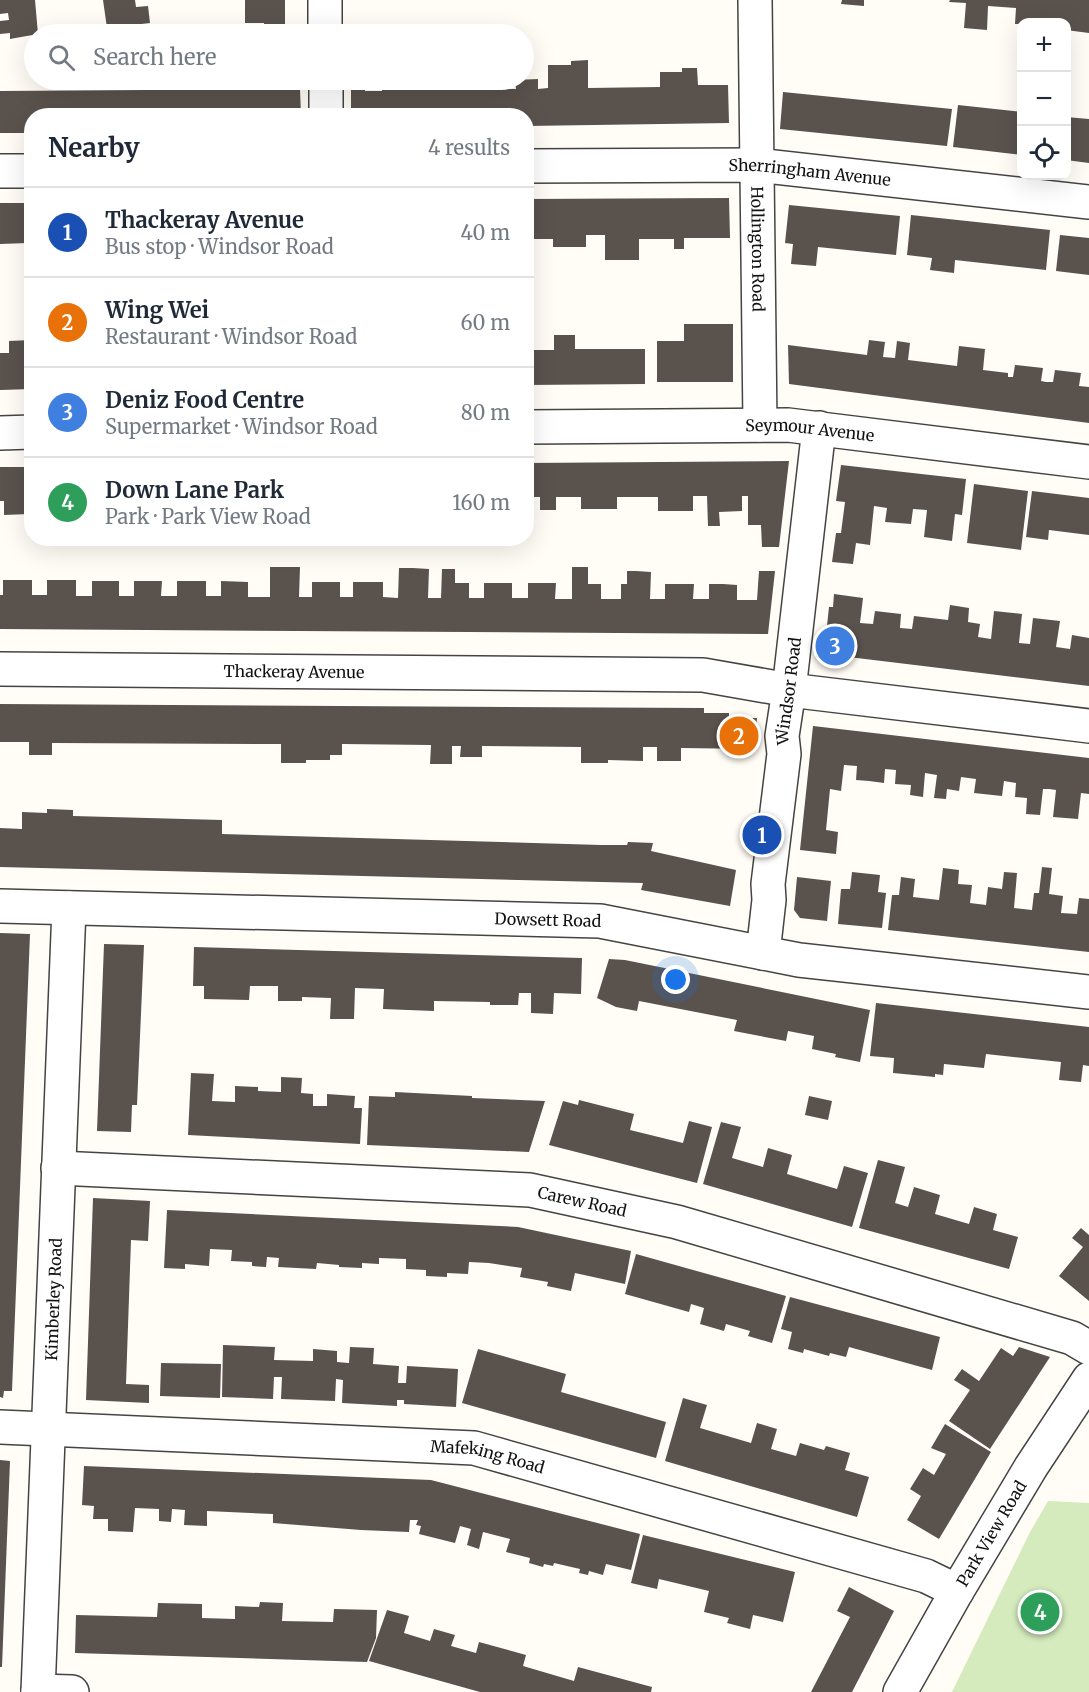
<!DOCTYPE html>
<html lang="en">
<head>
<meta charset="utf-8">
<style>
  :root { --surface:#fff; --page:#f2f2f3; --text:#1f2937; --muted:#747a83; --line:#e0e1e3; --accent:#db2777 }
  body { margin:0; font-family:Merriweather,serif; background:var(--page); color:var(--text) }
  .controls { position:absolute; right:18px; top:18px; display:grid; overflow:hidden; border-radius:12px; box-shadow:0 6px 24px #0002 }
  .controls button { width:54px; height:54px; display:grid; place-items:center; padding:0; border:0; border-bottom:2px solid var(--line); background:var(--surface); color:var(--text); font:30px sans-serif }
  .you { position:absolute; left:676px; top:980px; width:21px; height:21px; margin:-15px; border:4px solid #fff; border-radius:50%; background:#1a73e8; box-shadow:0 0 0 9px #1a73e833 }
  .badge { display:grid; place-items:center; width:39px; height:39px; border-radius:50%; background:var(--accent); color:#fff; font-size:20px; font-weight:700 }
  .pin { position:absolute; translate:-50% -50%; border:3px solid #fff; box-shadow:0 2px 6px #0006 }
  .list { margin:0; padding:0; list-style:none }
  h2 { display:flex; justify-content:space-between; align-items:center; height:78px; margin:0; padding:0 24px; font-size:26px }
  h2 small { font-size:20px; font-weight:400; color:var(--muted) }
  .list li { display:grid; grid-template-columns:39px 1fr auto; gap:18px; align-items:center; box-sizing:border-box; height:90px; padding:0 24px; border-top:2px solid var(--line) }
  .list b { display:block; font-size:22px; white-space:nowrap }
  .list p { margin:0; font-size:20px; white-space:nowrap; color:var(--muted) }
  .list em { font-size:20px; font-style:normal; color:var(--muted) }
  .icon { flex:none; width:33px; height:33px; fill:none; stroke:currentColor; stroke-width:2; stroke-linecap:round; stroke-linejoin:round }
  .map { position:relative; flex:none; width:1089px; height:1692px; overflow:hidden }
  .search { position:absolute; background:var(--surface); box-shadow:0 6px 24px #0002; left:24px; top:24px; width:510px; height:66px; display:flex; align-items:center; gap:15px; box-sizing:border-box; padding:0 21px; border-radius:33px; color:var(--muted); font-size:22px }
  .panel { position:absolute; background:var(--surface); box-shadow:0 6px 24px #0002; left:24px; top:108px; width:510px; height:438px; border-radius:24px }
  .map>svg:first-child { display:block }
  .green { fill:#d5ebbd }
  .building { fill:#5a524d }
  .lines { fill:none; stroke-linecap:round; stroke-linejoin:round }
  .minor-casing { stroke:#444; stroke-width:36 }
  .minor { stroke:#fff; stroke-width:33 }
  .labels { text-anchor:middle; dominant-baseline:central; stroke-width:6; stroke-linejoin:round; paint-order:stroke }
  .street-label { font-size:16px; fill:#111; stroke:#fff }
</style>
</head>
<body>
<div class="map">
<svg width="1089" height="1692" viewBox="0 0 1089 1692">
  <rect width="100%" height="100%" fill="#fffdf5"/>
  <!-- green -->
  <path class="green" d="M1048,1501L1089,1503V1692H952L1030,1532Z"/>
  <!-- building -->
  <g class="building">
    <path d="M0,0H35L38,34L10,39V33L0,34V21L9,20L8,13L0,14Z"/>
    <path d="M103,0H135L136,7L148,6L150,23L107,28Z"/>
    <path d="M245,0H285V34H263L264,23H245Z"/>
    <path d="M842,0H864V6L841,4Z"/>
    <path d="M950,0H1089V33L1066,30V22L1015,24L1016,8L988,6L987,30L964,28L966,3L949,2Z"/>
    <path d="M588,60V88L660,87V72H682V68H697L698,85H728L729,123L526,126V116H351V80H365V91H382V80H411V90H427V80H452V90H462L471,89V80H500V89H516L515,80L538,79V89L548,88V65H571V61Z"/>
    <path d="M300,89L301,116H32V133H0V91Z"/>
    <path d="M783,92L952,109L947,146L780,129Z"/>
    <path d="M958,105L1022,112V155L953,147Z"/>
    <path d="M1066,117L1089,119V163L1066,160Z"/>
    <path d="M729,198L730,238H684V249H674V239H639V260H605V235H586V247H553V239H526V199Z"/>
    <path d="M0,203H32V257H28V243L0,244Z"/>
    <path d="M789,205L900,216L896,255L818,247L816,266L791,264L793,244L785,243Z"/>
    <path d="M911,215L1050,230L1046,270L955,260L954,273L930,270L932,258L907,255Z"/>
    <path d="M1060,235L1089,238V275L1056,271Z"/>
    <path d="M684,324H733V382H657V341H684Z"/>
    <path d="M554,335H575V349H645V384L526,385V338H530V350H554Z"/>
    <path d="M31,340L32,389L0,390V353H9V341Z"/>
    <path d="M869,340L885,342L883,357L895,358L897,341L910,343L908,360L957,366L959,346L985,349L983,370L1008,373V377H1013L1015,365L1043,368L1041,381L1046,382H1053L1055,370L1081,373L1079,386L1089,387V423L789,384L788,345L867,355Z"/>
    <path d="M789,461L779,547H762L761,525H748V496H742V511L719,512L720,526H708L707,496H693V511H658V497H617V509H581V497H556V510H540V497H526V463Z"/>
    <path d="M841,465L966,479L962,515L955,514L952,541L924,537L927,510L913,509L911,524L885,522L887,508L874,506L870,545L856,543L853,564L832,562L836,533H841L845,502L836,501Z"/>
    <path d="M0,467H32L29,514L4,515V501H0Z"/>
    <path d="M974,484L1028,491L1021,550L967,543Z"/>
    <path d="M1032,491L1089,498V535L1049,530L1048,540L1026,537Z"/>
    <path d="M270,567H300L299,597H312V582H340V597H353V582H383V597L398,598L399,568H413L429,569L428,598H441L442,569H455V583H469V598H484V583H512V598H528V583H556L555,599H572V567H588V584H601V599H621V584H627V571H636L651,572L650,599H665V584H694L693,599H709V584H723L737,585V600H757L759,571H775L768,634L0,629V595H3V580H32V595H47V580H76V596H92V581H119V596H134V581H162L161,596H177V581H206V596H221V581L248,582V597H270Z"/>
    <path d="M834,594L863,598L860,623L873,624L875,611L901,614L900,628L912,629L914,616L948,620L950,605L969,608L968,622L980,624L978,637L991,639L994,611L1022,614L1019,643L1030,644L1033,618L1060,621L1056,647L1070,649L1072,635L1089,638V686L824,654L829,607H833Z"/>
    <path d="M0,704L704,708V713H729V718H757L754,749L681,748V761H657V747H643V761L608,760V763H581V747L482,746V757H460L461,746H452V764H430L431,745L342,744V755H330V760H306V763H281V744L52,743V755H29V742H0Z"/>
    <path d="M813,726L1089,758V794L1081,793L1078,819L1053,817L1056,790L1049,789H1043L1040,815L1026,814L1027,798L1015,797L1016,783L1004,781L1002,796L974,793L976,779L961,777L959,791L947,789L946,799L934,798L937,775L925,773L923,797L910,795L911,785L895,784L896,770L885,769L884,783L869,781L856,780L857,766L844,765L841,791L830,789L826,830L838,832L836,854L800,850Z"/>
    <path d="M47,809L73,810V816L222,820V834L601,845H627L628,842L653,843L651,851L736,870L730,906L641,890L643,883L0,867V828L22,829V812L47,813Z"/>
    <path d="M1042,867L1052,868L1049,894L1063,896L1061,913L1077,914L1079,898L1089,899V952L888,930L892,895H899L901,877L915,879L913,897L939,900L943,868L959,870L958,884L972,885L970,903L986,905L988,887L1002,889L1004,872L1017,873L1014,908L1032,910L1034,893H1039Z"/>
    <path d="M852,872L880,875L878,892L886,893L882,928L838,924L841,889H850Z"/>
    <path d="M797,877L831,881L827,921L800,918L794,910Z"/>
    <path d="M0,933L30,934L12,1391H4L3,1398L0,1397Z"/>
    <path d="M104,944L144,945L137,1105H132L131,1132L97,1131Z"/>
    <path d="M194,947L582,958L581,994L554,993L553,1014L531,1013V993H519L518,1005H490V1002L434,1001V1011L408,1010L383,1009L384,989L355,988L354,1019H330L331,998L302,997V1001H278V986H250L249,1000L204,999V986H193Z"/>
    <path d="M609,959L625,960L870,1010L860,1062L835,1057L836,1054L812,1049L814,1036L788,1031L786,1041L734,1031L737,1020L639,1001L637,1011L616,1007L597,998Z"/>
    <path d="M876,1003L1089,1027V1066L1083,1065L1081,1082L1059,1080L1061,1062L986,1054L984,1068L944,1064L943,1075L935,1074V1077L893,1073L894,1058L870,1056Z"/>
    <path d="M191,1073L214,1074L212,1101L235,1102V1086L258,1087V1091L281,1092V1077L302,1078L301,1093L313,1094V1106H327V1094L355,1096L354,1108H362L360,1144L188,1135Z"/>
    <path d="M395,1092L472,1096V1098L545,1101L529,1152L367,1145L369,1096L395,1097Z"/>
    <path d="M809,1096L832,1101L828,1120L805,1115Z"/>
    <path d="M579,1100L634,1114L630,1130L683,1143L689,1121L712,1127L697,1183L549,1145L563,1101L578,1105Z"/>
    <path d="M721,1122L741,1127L732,1158L763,1167L768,1148L792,1155L787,1174L837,1189L844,1166L868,1173L852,1227L703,1184Z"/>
    <path d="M878,1160L905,1167L895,1203L908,1207L914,1187L940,1195L935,1214L969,1224L974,1207L997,1214L993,1230L1018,1237L1009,1269L859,1228Z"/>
    <path d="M93,1198L150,1201L148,1241L131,1240L126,1384L149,1385V1403L86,1400Z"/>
    <path d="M167,1210L518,1227L631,1251L625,1284L575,1273L571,1291L547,1286L548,1282L520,1277L522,1268L489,1263L469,1262L468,1274L447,1273V1277L426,1276V1270L406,1269V1259L379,1258V1264L362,1263V1268L339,1267V1265L317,1263L316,1269L278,1267L279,1258L267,1257L266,1267L252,1266V1262L231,1261L232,1250L210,1249L209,1266L185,1264V1269L164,1268Z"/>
    <path d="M1081,1228L1089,1235V1301L1059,1276L1083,1247L1072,1238Z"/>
    <path d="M636,1254L786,1296L772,1343L748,1336L750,1331L726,1324L724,1331L700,1324L704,1308L691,1304L689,1312L625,1294Z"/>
    <path d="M790,1297L940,1337L932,1370L849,1347L846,1357L830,1353L829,1356L804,1349L803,1353L788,1349L792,1332L781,1329Z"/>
    <path d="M223,1345L275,1347L274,1360L313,1361V1349L337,1351V1362L349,1363L350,1347L374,1348L373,1364L399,1366L398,1383H406L407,1366L458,1369L456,1407L404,1404V1400H397V1406L342,1403L343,1380L336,1379L335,1401L281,1399L282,1377H274L273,1399L222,1397Z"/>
    <path d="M1019,1347L1050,1357L990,1449L949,1421L970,1390L954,1380L962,1369L979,1381L1001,1348L1013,1356Z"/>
    <path d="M478,1349L566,1374L561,1392L666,1422L656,1458L462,1403Z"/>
    <path d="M161,1363L221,1364L220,1398L160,1396Z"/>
    <path d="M683,1398L707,1405L700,1428L751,1443L757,1423L777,1429L771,1449L796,1456L800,1443L824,1450L826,1446L850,1453L845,1470L869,1477L857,1517L665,1461Z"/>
    <path d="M945,1424L991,1452L939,1539L907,1520L921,1496L910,1489L923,1468L934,1475L946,1454L931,1448Z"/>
    <path d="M0,1460L10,1461L2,1667H0Z"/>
    <path d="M84,1466L431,1480L640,1534L631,1570L606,1564L603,1575L589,1571L588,1575L579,1573L580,1569L554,1563L553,1566L544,1564L543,1567L529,1563L530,1558L506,1552L510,1539L483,1532L479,1549L467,1545L471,1529L460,1526L455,1543L419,1534L421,1526L416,1525L418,1520H410L409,1532L361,1530L273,1523V1514L207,1511V1526L184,1525L185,1510L172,1509L171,1522L159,1521V1509L135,1508L133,1532L108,1531V1519H93L94,1506L82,1505Z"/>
    <path d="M643,1535L795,1572L783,1622L753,1615L750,1629L727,1623L729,1618L704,1612L709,1591L659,1579L657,1589L631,1583Z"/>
    <path d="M849,1587L894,1611L852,1692H811L850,1617L837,1611Z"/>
    <path d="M260,1602L283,1603L282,1621L333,1622L334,1609L377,1610L376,1638L367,1662L75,1653L76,1615L157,1617L158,1603L202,1604V1618L235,1619V1606L259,1607Z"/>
    <path d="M387,1610L409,1616L404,1633L430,1641L434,1629L455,1635L451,1646L476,1653L479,1642L526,1655L523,1666L574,1681L578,1667L652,1687L651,1692H480L369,1661Z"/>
  </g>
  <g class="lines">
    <!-- minor casing -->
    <g class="minor-casing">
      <g id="minor">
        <path d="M325,0V34"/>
        <path id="s1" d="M755,0L760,425"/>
        <path d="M326,80V116"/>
        <path id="s2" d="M526,166L757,165L1089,202"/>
        <path d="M0,171H32"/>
        <path id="s3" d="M526,427L788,425L1089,462"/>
        <path d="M0,433L32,432"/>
        <path id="s4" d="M0,669L703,675L789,690L1089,726"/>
        <path id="s5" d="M0,906L600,921L799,960L1089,992"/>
        <path id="s6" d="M763,953L769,900L768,884L784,754L782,736L789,690L819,428"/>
        <path id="s7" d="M58,1168L530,1190L677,1222L1072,1338L1089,1348"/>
        <path id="s8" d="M0,1427L474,1448L926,1576L957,1591"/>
        <path d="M38,1691L72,1692"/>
        <path id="s9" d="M38,1692L69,908"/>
        <path id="s10" d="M900,1692L957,1591L1031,1467L1089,1379"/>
      </g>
    </g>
    <!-- minor -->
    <use href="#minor" class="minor"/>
  </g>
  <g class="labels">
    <!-- street labels -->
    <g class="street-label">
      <text stroke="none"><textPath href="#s2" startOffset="284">Sherringham Avenue</textPath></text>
      <text stroke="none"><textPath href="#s1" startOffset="249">Hollington Road</textPath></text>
      <text stroke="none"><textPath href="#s3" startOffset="284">Seymour Avenue</textPath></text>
      <text stroke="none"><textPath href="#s4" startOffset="294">Thackeray Avenue</textPath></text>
      <text stroke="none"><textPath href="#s6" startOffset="264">Windsor Road</textPath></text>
      <text stroke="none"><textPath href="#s5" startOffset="548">Dowsett Road</textPath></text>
      <text stroke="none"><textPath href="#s7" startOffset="526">Carew Road</textPath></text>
      <text stroke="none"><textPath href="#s9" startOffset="393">Kimberley Road</textPath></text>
      <text stroke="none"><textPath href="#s8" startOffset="489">Mafeking Road</textPath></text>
      <text stroke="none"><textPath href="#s10" startOffset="183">Park View Road</textPath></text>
    </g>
  </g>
</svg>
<div class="controls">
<button>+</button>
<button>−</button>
<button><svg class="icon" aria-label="locate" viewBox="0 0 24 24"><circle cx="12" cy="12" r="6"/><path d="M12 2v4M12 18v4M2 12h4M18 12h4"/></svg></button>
</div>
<div class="you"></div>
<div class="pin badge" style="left:762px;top:835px;background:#1a4fb4">1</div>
<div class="pin badge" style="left:739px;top:736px;background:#e8710a">2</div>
<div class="pin badge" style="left:835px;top:646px;background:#3f7fe0">3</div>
<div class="pin badge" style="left:1040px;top:1612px;background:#2e9e5b">4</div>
<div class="search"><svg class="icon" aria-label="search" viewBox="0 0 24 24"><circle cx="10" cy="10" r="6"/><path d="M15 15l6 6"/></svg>Search here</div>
<section class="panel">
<h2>Nearby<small>4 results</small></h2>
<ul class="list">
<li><span class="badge" style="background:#1a4fb4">1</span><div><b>Thackeray Avenue</b><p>Bus stop · Windsor Road</p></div><em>40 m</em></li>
<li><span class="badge" style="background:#e8710a">2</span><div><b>Wing Wei</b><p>Restaurant · Windsor Road</p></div><em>60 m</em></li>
<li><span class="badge" style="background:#3f7fe0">3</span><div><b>Deniz Food Centre</b><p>Supermarket · Windsor Road</p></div><em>80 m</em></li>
<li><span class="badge" style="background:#2e9e5b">4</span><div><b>Down Lane Park</b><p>Park · Park View Road</p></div><em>160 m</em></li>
</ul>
</section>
</div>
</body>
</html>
